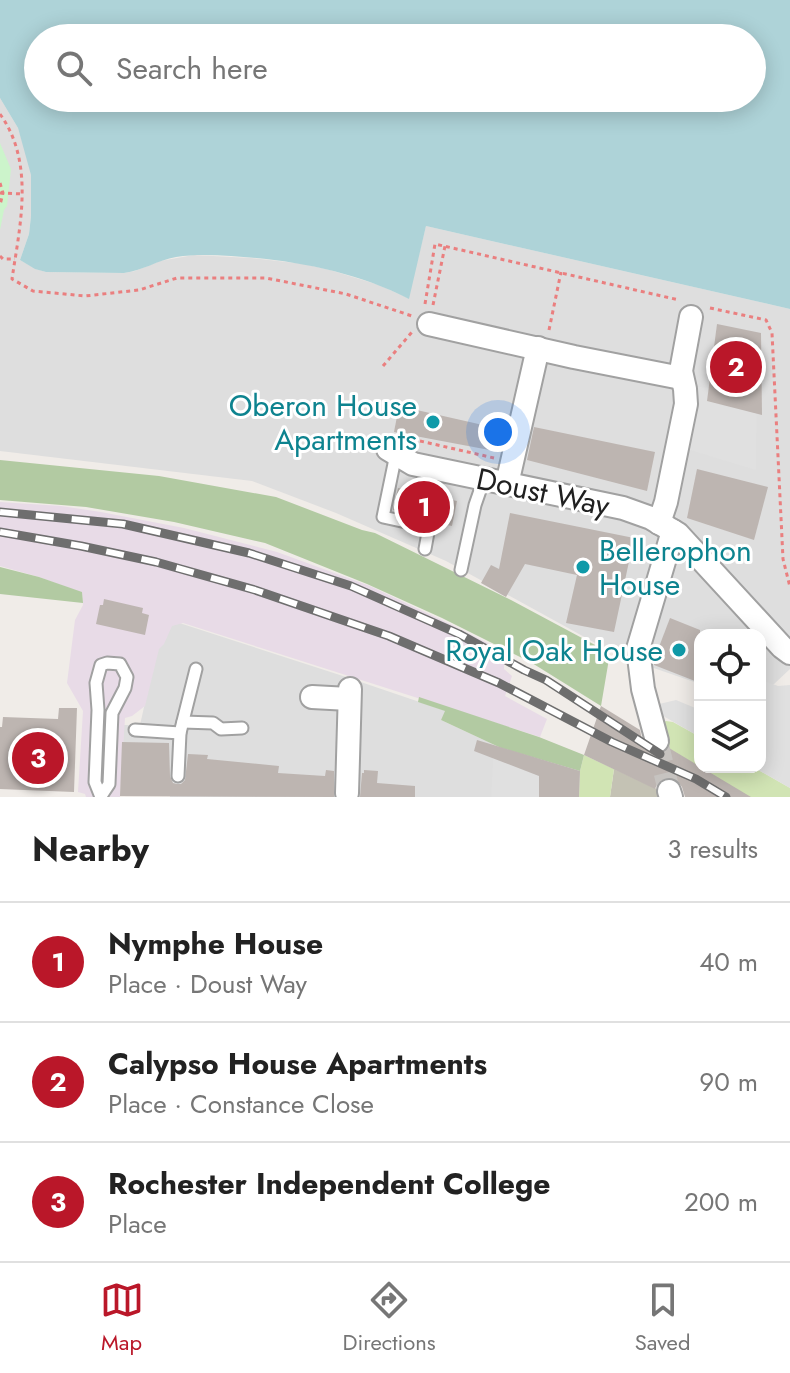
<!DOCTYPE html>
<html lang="en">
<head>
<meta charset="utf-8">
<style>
  :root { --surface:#fff; --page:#f6f6f6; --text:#222; --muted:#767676; --line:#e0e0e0; --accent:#ba1729 }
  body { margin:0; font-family:Jost,sans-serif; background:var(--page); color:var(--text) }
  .controls { position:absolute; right:24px; bottom:24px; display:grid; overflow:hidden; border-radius:16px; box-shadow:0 4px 20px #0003 }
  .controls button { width:72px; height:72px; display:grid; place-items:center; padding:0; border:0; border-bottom:2px solid var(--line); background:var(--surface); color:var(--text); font:40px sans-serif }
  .you { position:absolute; left:498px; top:432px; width:28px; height:28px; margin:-20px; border:6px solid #fff; border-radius:50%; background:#1a73e8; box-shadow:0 0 0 12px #1a73e833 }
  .badge { display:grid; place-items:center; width:52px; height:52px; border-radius:50%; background:var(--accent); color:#fff; font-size:26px; font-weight:700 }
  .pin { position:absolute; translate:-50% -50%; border:4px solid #fff; box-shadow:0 2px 8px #0006 }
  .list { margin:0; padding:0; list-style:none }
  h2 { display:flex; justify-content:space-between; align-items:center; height:104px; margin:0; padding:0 32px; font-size:34px }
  h2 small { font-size:26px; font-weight:400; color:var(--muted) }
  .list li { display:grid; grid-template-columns:52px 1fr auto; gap:24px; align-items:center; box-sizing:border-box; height:120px; padding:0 32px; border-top:2px solid var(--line) }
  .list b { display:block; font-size:30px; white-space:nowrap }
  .list p { margin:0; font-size:26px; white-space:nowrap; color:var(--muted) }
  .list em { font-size:26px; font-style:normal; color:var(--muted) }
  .icon { flex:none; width:44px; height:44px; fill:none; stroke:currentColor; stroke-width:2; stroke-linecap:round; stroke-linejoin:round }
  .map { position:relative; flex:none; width:790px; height:797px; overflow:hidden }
  .search { position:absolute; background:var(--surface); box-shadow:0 4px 20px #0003; left:24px; right:24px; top:24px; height:88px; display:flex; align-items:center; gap:20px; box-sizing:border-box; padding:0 28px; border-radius:44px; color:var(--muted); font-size:30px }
  .sheet { height:464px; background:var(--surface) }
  nav { display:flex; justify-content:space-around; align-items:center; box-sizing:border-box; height:112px; border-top:2px solid var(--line); background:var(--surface); font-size:22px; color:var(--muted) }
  nav a { display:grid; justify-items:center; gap:4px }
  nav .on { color:var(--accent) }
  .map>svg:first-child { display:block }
  .residential { fill:#dedede }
  .industrial { fill:#e8dbe7 }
  .construction { fill:#c4c2b4 }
  .grass { fill:#d1e4b4 }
  .forest { fill:#b2caa2 }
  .park { fill:#ccf4cb }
  .parking { fill:#e0e0e0 }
  .water { fill:#aed3d8; fill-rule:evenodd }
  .building { fill:#bdb5b1 }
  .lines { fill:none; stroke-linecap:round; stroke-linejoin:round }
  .street-tunnel { stroke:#c6c3c0; stroke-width:22; stroke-dasharray:22 11; stroke-linecap:butt }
  .lane-casing { stroke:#a1a1a1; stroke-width:15 }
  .street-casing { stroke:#a1a1a1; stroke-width:26 }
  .path { stroke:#ea7f7f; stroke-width:3; stroke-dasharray:4 4; stroke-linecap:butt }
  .lane { stroke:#fff; stroke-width:11 }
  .street { stroke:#fff; stroke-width:22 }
  .rail-casing { stroke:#6e6e6e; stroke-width:9 }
  .rail { stroke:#fff; stroke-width:6; stroke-dasharray:18; stroke-linecap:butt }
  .culture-dot { fill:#0f9aa8; stroke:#fff; stroke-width:3 }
  .labels { text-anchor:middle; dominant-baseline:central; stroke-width:6; stroke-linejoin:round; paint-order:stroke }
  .culture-label { font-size:30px; fill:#0d838f; stroke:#fff; text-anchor:end }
  .street-label { font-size:30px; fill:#202020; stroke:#fff }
</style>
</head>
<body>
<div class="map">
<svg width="790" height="797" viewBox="0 0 790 797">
  <rect width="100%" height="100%" fill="#f0ece8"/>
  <!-- residential -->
  <g class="residential">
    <path d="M0,98L18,128L29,162L31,175V216L29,234L20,260L36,269L46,272L124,273L135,271L160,261L194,255L251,258L304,264L330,270L379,285L408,298L426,226L790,309V669L760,697V635H700V684L619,656L446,561L336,513L252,481L0,451Z"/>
    <path d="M164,618L346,677L446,711L441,720L501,748L580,771L579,797H170V776L121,774L124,725H140Z"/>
  </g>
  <!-- industrial -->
  <path class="industrial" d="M0,502L61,506L101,512L184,528L277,552L370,586L450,624L507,653L504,661V669L512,676L505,696L547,719L540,737L183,623L172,626L164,644L159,649L145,706L132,716L125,718L120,797H86L85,794L78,792L83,711L67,683L75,620L83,605L82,593L39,577L0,566Z"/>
  <!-- construction -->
  <path class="construction" d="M614,769L659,790L661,797H610Z"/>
  <!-- grass -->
  <g class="grass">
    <path d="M666,721L673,722L700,737V767H753L790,788V797H746L680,760L667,747L661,724Z"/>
    <path d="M584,755L614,769L610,797H579L580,771Z"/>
  </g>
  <!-- forest -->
  <g class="forest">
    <path d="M0,460L159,476L276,497L362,530L375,533L511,600L610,653L601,706L532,663L442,618L367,584L265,543L174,522L86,507L0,500Z"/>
    <path d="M0,567L39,577L82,592L83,603L0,594Z"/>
    <path d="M419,697L539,737L584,755L580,771L501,748L441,720L445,711L418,702Z"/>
  </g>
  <!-- park -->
  <path class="park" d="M0,143L11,169L7,206L4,210L0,230Z"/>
  <!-- parking -->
  <g class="parking">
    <path d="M690,386L757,393L756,470L677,446Z"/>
    <path d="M764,681L778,686L790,685V788L753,767H760V737L764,728L760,726V702L764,692L760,689Z"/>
    <path d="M676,700L700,710V737L658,713L655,705Z"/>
    <path d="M493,758L539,776V797H491Z"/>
  </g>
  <!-- water -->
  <path class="water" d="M0,0H790V309L426,226L409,299C354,271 293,260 231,256C213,255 195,254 176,257C158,260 142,271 124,273L46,272L35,269L20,260L29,234L31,216V175L18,128L0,98ZM38,38H752V98H38Z"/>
  <!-- building -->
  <g class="building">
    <path d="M717,324L761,333L762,415L707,401Z"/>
    <path d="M399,406L505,430L500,452L394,432Z"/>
    <path d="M534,427L655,452L647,491L527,460Z"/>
    <path d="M697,469L768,487L754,540L687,518Z"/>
    <path d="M398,488L457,501L452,526L437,523L431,519L393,510Z"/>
    <path d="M510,513L634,538L614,632L566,623L577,575L525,564L506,597L481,583L491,565L499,569Z"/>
    <path d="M104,599L143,608L142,613L149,615L145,635L96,624L100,605H103Z"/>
    <path d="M670,618L700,630V683L654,665V660Z"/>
    <path d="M601,706L640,730L643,745L648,751L654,755H660L666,752L669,754V748L751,797H685L682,787L676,779L673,767L666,778L658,782L655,789L584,755Z"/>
    <path d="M59,708H77L74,792L0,789V727H2L3,717L58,719Z"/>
    <path d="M477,740L580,771L579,797H539V776L474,751Z"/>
    <path d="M122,742L169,743L170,776L173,783L177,784H181L185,780L188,754L208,755L207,759L279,766L278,773L325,776L326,770L334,771V797L120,796Z"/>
    <path d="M364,770L378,771L377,783L415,786V797H360L362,773H364Z"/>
  </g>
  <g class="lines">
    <!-- street-tunnel -->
    <path class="street-tunnel" d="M657,741L669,791"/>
    <!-- lane casing -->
    <g class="lane-casing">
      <g id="lane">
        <path d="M396,454L383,517L429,527L425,549"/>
        <path d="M461,570L475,505L484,479"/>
        <path d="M183,722L213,723L221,729L242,728"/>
        <path d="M135,730L180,733"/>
        <path d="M178,776L180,733L196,669"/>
        <path d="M101,797L95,782L98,710L96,683L101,665L107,663L120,664L127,677L125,688L112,713L109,784L101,796"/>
      </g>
    </g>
    <!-- street casing -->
    <g class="street-casing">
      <g id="street">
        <path d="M429,324L574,357L681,378"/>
        <path d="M388,449L413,464L623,508L651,518L678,534L782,647L790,653"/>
        <path d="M507,484L538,348"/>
        <path d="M659,523L666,502L686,404L685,389L681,371L691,317"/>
        <path d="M312,697L349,699"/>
        <path d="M657,741L643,689L638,649L673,531"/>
        <path d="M669,791L671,797"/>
        <path d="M347,793L350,689"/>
      </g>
    </g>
    <!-- path -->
    <g class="path">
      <path d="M0,114C35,163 20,225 12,279L33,291L85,296L139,290L177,278H266L346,294L412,316"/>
      <path d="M0,183L3,193L0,205"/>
      <path d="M0,193L23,194"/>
      <path d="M0,256L3,259H15"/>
      <path d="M425,304L435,244L679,300"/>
      <path d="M433,305L445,246"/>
      <path d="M710,308L766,320L772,333L783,559L790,587"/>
      <path d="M549,330L561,272"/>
      <path d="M383,366L412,332"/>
      <path d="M420,441L494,458"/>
    </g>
    <!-- lane -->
    <use href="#lane" class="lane"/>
    <!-- street -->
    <use href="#street" class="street"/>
    <!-- rail casing -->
    <g class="rail-casing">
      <g id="rail">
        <path d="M0,512L123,524L249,553L351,586L459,634L524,670L546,680L660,754"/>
        <path d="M0,532L81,546L156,562L255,590L389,636L499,683L612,742L696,779L726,797"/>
      </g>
    </g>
    <!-- rail -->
    <use href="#rail" class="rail"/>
  </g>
  <!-- markers -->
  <g class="culture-dot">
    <circle cx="433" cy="422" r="8"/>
    <circle cx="583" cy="567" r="8"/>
    <circle cx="679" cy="650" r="8"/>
  </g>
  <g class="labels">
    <!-- culture labels -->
    <g class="culture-label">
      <text x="417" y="405">Oberon House<tspan x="417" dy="34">Apartments</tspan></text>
      <text x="599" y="550" text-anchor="start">Bellerophon<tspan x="599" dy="34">House</tspan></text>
      <text x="663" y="650">Royal Oak House</text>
    </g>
    <!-- street labels -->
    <g class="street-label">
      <text transform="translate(543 492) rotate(12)">Doust Way</text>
    </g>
  </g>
</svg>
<div class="controls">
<button><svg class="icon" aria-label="locate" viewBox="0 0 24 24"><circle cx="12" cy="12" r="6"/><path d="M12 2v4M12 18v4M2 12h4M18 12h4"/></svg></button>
<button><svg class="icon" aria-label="layers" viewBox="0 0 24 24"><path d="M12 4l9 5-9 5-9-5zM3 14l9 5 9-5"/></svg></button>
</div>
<div class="you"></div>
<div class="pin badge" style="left:424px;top:507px">1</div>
<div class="pin badge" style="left:736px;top:367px">2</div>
<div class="pin badge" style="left:38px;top:758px">3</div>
<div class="search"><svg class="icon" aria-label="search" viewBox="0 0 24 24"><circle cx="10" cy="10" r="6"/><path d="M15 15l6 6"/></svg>Search here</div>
</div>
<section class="sheet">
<h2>Nearby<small>3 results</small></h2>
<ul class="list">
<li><span class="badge">1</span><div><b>Nymphe House</b><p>Place · Doust Way</p></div><em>40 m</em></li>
<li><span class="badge">2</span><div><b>Calypso House Apartments</b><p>Place · Constance Close</p></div><em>90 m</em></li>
<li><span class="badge">3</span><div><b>Rochester Independent College</b><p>Place</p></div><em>200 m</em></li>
</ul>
</section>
<nav>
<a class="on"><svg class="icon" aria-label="map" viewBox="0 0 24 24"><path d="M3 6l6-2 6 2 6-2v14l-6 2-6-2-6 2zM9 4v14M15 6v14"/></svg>Map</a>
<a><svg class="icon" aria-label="directions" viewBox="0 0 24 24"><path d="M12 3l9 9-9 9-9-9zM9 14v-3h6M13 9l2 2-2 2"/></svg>Directions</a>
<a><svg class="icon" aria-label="saved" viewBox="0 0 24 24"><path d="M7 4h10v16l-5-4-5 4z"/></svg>Saved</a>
</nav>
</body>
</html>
